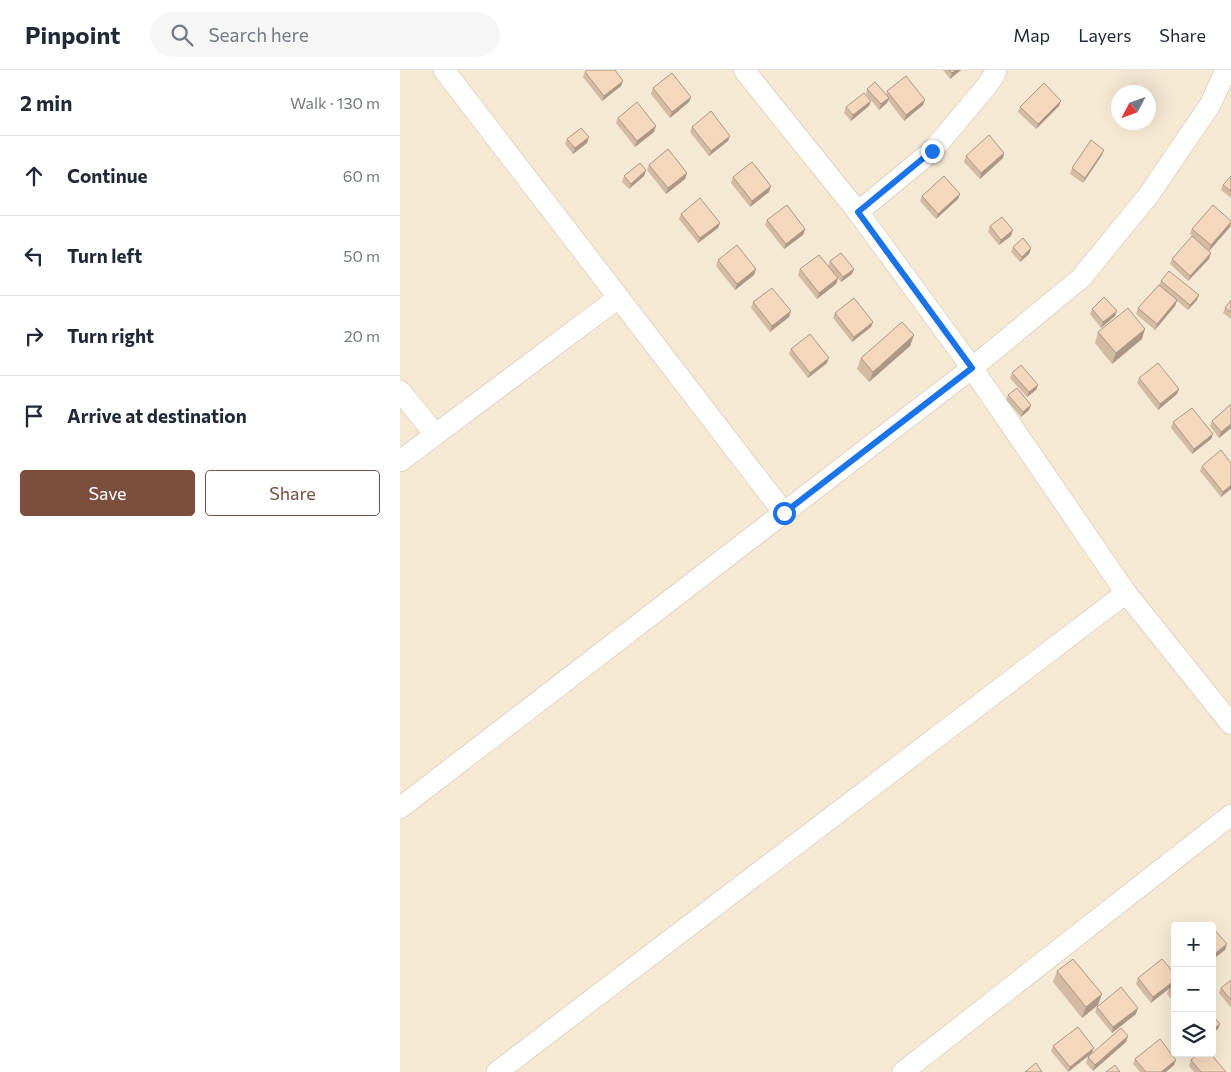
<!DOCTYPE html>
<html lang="en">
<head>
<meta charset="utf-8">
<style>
  :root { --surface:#fff; --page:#f6f6f7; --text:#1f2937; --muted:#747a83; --line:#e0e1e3; --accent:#7b4e3e }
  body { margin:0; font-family:Commissioner,sans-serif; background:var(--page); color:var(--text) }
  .controls { position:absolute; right:15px; bottom:15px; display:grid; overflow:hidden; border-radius:5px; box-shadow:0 5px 20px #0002 }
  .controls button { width:45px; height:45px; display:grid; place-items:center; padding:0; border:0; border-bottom:1px solid var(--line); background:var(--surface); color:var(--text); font:25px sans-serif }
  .compass { position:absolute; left:711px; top:15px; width:45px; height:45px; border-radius:50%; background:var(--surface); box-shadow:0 5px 20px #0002; rotate:229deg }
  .stop { position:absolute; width:15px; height:15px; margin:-11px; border:4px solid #1a73e8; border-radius:50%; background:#fff }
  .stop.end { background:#1a73e8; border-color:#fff; box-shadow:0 1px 5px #0008 }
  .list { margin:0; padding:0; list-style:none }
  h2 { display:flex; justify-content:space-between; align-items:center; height:65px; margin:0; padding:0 20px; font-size:21px }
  h2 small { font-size:16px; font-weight:400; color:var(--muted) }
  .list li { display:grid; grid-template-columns:32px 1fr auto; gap:15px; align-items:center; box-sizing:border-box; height:80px; padding:0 20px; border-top:1px solid var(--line) }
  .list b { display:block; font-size:19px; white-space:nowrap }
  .list em { font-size:16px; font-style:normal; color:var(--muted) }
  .actions { display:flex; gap:10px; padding:15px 20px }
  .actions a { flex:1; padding:11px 0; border:1px solid var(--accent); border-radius:5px; text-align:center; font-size:18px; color:var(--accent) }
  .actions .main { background:var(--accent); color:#fff }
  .icon { flex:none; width:28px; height:28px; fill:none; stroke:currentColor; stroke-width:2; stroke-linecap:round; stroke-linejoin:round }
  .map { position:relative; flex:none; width:831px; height:1002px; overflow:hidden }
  header { display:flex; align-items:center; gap:30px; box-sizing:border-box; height:70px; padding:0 25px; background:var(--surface); border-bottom:1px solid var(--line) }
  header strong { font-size:24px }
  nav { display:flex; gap:28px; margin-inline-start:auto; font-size:18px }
  .search { width:350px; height:45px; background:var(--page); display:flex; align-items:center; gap:12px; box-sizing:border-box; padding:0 18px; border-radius:28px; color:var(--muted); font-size:19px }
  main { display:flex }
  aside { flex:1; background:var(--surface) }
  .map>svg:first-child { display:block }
  .residential { fill:#f5e9d4; fill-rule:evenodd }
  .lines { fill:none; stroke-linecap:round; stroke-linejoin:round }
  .minor-casing { stroke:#d0bfac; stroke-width:22 }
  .minor { stroke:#fff; stroke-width:21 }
  .wall { fill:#d2baa3 }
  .shaded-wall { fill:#ab9784 }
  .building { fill:#f4d8bd; stroke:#ab9784 }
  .route { stroke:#1a73e8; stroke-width:6 }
</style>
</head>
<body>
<header>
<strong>Pinpoint</strong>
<div class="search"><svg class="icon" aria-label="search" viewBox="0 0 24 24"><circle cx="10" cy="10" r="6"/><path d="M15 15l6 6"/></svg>Search here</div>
<nav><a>Map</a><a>Layers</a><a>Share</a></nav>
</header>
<main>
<aside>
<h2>2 min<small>Walk · 130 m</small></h2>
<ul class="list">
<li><svg class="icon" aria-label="ahead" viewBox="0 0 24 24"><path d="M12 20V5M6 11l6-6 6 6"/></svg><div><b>Continue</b></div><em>60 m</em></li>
<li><svg class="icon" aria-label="left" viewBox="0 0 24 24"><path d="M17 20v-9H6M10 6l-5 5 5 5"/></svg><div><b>Turn left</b></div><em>50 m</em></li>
<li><svg class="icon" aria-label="right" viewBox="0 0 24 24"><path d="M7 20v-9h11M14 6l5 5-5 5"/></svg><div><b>Turn right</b></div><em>20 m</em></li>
<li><svg class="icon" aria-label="arrive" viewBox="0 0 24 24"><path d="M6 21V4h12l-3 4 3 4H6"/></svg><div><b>Arrive at destination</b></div></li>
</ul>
<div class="actions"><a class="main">Save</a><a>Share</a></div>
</aside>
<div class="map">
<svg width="831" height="1002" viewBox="0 0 831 1002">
  <rect width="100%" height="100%" fill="#fdf6e7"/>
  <!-- residential -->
  <path class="residential" d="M0,0H831V1002H0ZM718,22H748V52H718ZM775,856H812V983H775Z"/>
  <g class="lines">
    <!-- minor casing -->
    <g class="minor-casing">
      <g id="minor">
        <path d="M44,0L384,443"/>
        <path d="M344,0L458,142L572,298L726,523L831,654"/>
        <path d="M458,142L532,81L586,17L593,7L596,0"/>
        <path d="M0,321L35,364"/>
        <path d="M0,391L218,228"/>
        <path d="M0,738L572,298L681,208L748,126L810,35L826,0"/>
        <path d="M97,1002L726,523"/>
        <path d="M503,1002L831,745"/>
      </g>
    </g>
    <!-- minor -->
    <use href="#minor" class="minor"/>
  </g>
  <!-- wall -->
  <g class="wall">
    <path d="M543,0H561L550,9Z"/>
    <path d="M185,2L223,11L221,16L202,31L183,7Z"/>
    <path d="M253,18L291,27L289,32L270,48L251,24Z"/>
    <path d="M467,19L486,25L487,21L523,35L504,51L488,30L487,33L479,40L466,24Z"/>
    <path d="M469,36L451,51L444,43L446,37Z"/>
    <path d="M659,36L636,59L618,42L620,37Z"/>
    <path d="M218,48L254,62L235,77L216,53Z"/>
    <path d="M292,57L328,71L309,86L290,62Z"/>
    <path d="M167,69L187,73L173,84L165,74Z"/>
    <path d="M604,83L603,88L580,109L564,92L566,86Z"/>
    <path d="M702,85L683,113L670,104L672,98Z"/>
    <path d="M249,95L287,103L285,109L266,124L247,100Z"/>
    <path d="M246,100L244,106L229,119L222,112L224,106Z"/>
    <path d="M831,106V128L821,120L823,115Z"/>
    <path d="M333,107L369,122L350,137L331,113Z"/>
    <path d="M560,124L558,129L536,149L520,131L522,126Z"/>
    <path d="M281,144L320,153L318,158L298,173L279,149Z"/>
    <path d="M367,150L405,159L403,165L384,179L365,155Z"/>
    <path d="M831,151L830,157L809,181L790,164L792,159Z"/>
    <path d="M590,156L611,166L599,175L588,162Z"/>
    <path d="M613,177L631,178L629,184L620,192L611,182Z"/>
    <path d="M772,189H809L788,211L770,194Z"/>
    <path d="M318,190L356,199L354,205L335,220L316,196Z"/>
    <path d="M430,191L454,199L452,204L441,212L438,208L436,214L417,229L398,205L400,199L428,196Z"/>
    <path d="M761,211L797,230L788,240L777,231L775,236L755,260L736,244L738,238L759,215Z"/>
    <path d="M831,230V249L823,243L825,238Z"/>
    <path d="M353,232L391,241L389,247L370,262L351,238Z"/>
    <path d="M692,239L715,246L701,258L690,244Z"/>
    <path d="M435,243L473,252L471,257L452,272L433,248Z"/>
    <path d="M698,262L742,269L712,294L695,273Z"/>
    <path d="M514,265L510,276L469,312L457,299L461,288Z"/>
    <path d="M391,279L427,293L408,308L389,284Z"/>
    <path d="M612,303L638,315L636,320L627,327L610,308Z"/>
    <path d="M739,308L779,319L777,324L758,340L737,313Z"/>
    <path d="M608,325L631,335L629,340L621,347L606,330Z"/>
    <path d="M831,334V358L819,368L810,356L812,351Z"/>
    <path d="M773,352L813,364L811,369L792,384L771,358Z"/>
    <path d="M802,396L831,419L821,427L800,401Z"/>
    <path d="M657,901L698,935L682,948L653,912Z"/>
    <path d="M775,904L751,933L736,914L738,908Z"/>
    <path d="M831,910V938L819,923L821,918Z"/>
    <path d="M775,914V941L772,938L774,933L767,924L769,919Z"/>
    <path d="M697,937L736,944L712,963L695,942Z"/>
    <path d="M728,966L726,972L693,1001L686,993L688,987Z"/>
    <path d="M653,976L692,983L668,1002L651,981Z"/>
    <path d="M735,989L776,990L774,995L766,1002H740L733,994Z"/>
    <path d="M791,990L826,1002H794L789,996Z"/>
  </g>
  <!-- shaded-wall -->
  <g class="shaded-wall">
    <path d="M556,0H561L550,9L552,3Z"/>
    <path d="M223,11L221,16L202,31L204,26Z"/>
    <path d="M291,27L289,32L270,48L272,42Z"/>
    <path d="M489,28L487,33L479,40L481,34Z"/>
    <path d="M525,30L523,35L504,51L506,45Z"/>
    <path d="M471,31L469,36L451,51L453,45Z"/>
    <path d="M661,31L659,36L636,59L638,54Z"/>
    <path d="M256,56L254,62L235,77L237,71Z"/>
    <path d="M330,66L328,71L309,86L311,81Z"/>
    <path d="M189,67L187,73L173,84L175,78Z"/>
    <path d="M704,80L702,85L683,113L685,108Z"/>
    <path d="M604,83L603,88L580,109L581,103Z"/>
    <path d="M246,100L244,106L229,119L231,114Z"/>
    <path d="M287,103L285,109L266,124L268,118Z"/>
    <path d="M371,116L369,122L350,137L352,131Z"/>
    <path d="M560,124L558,129L536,149L538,144Z"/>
    <path d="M831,152L830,157L809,181L811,175Z"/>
    <path d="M320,153L318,158L298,173L300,168Z"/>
    <path d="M405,159L403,165L384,179L386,174Z"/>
    <path d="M613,160L611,166L599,175L601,170Z"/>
    <path d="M631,178L629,184L620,192L622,187Z"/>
    <path d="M811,183L809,189L788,211L790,206Z"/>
    <path d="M356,199L354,205L335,220L337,214Z"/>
    <path d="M454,199L452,204L441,212L443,207Z"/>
    <path d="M438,208L436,214L417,229L419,223Z"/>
    <path d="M799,225L797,230L788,240L790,235Z"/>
    <path d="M777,230L775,236L755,260L757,254Z"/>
    <path d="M391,241L389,247L370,262L372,256Z"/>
    <path d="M717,241L715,246L701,258L703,252Z"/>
    <path d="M473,252L471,257L452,272L454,267Z"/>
    <path d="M745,259L742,269L712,294L716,283Z"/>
    <path d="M514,265L510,276L469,312L473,302Z"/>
    <path d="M429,288L427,293L408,308L410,303Z"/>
    <path d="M638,315L636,320L627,327L629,322Z"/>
    <path d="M779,319L777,324L758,340L760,334Z"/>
    <path d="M631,335L629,340L621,347L623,342Z"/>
    <path d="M831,354V358L819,368L821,362Z"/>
    <path d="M813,364L811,369L792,384L794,379Z"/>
    <path d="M831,415V419L821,427L823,422Z"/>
    <path d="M827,874L825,880L812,890V886Z"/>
    <path d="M775,910V914L751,933L753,927Z"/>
    <path d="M702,924L698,935L682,948L686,937Z"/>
    <path d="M738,938L736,944L712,963L713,957Z"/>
    <path d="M820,954L818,959L812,964V960Z"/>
    <path d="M728,966L726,972L693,1001L695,995Z"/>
    <path d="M694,978L692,983L668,1002L670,997Z"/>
    <path d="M776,990L774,995L766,1002H761Z"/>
  </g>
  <!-- building -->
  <g class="building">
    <path d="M187,0H215L223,11L204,26L185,2Z"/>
    <path d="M549,0H556L552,3Z"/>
    <path d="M272,3L291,27L272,42L253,18Z"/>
    <path d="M506,6L525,30L506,45L487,21Z"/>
    <path d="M475,12L489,28L481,34L467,19Z"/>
    <path d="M644,13L661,31L638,54L620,37Z"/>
    <path d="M464,23L471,31L453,45L446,37Z"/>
    <path d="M237,32L256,56L237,71L218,48Z"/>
    <path d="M311,41L330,66L311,81L292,57Z"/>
    <path d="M181,58L189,67L175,78L167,69Z"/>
    <path d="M589,65L604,83L581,103L566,86Z"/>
    <path d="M691,70L704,80L685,108L672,98Z"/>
    <path d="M268,79L287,103L268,118L249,95Z"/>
    <path d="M352,92L371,116L352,131L333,107Z"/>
    <path d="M240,93L246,100L231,114L224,106Z"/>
    <path d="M544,106L560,124L538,144L522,126Z"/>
    <path d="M831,106V121L823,115Z"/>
    <path d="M300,128L320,153L300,168L281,144Z"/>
    <path d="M387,135L405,159L386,174L367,150Z"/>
    <path d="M813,135L831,151V152L811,175L792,159Z"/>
    <path d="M602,147L613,160L601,170L590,156Z"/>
    <path d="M792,166L811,183L790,206L772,189Z"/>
    <path d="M623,168L631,178L622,187L613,177Z"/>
    <path d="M337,175L356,199L337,214L318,190Z"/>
    <path d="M441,183L454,199L443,207L430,191Z"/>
    <path d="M419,185L438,208L419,223L400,199Z"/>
    <path d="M769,201L799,225L790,235L761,211Z"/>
    <path d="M759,215L777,230L757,254L738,238Z"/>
    <path d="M372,218L391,241L372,256L353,232Z"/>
    <path d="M704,227L717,241L703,252L692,239Z"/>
    <path d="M454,228L473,252L454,267L435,243Z"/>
    <path d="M831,230V242L825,238Z"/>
    <path d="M728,238L745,259L716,283L698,262Z"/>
    <path d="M502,252L514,265L473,302L461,288Z"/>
    <path d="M410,264L429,288L410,303L391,279Z"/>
    <path d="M758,293L779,319L760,334L739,308Z"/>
    <path d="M621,295L638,315L629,322L612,303Z"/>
    <path d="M617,318L631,335L623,342L608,325Z"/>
    <path d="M831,334V354L821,362L812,351Z"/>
    <path d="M792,338L813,364L794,379L773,352Z"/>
    <path d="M821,380L831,393V415L823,422L802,396Z"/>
    <path d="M812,857L827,874L812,886Z"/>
    <path d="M673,889L702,924L686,937L657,901Z"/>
    <path d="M762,889L775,904V910L753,927L738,908Z"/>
    <path d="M831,910V930L821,918Z"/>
    <path d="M775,914V926L769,919Z"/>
    <path d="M721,917L738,938L713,957L697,937Z"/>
    <path d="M812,945L820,954L812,960Z"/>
    <path d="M678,957L694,978L670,997L653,976Z"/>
    <path d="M721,958L728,966L695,995L688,987Z"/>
    <path d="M760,969L776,990L761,1002H746L735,989Z"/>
    <path d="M800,983H810L826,1002H801L791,990Z"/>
    <path d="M636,993L642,1002H625Z"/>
    <path d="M715,995L720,1002H706Z"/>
  </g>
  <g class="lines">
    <!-- route -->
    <path class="route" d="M384,443L572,298L458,142L532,81"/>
  </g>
</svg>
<div class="controls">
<button>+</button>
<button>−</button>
<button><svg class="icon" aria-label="layers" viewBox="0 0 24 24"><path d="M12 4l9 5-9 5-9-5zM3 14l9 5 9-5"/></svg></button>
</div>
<svg class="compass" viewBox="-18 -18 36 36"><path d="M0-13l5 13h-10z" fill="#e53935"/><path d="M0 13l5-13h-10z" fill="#747a83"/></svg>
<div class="stop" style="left:384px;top:443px"></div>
<div class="stop end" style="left:532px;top:81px"></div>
</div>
</main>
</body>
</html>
